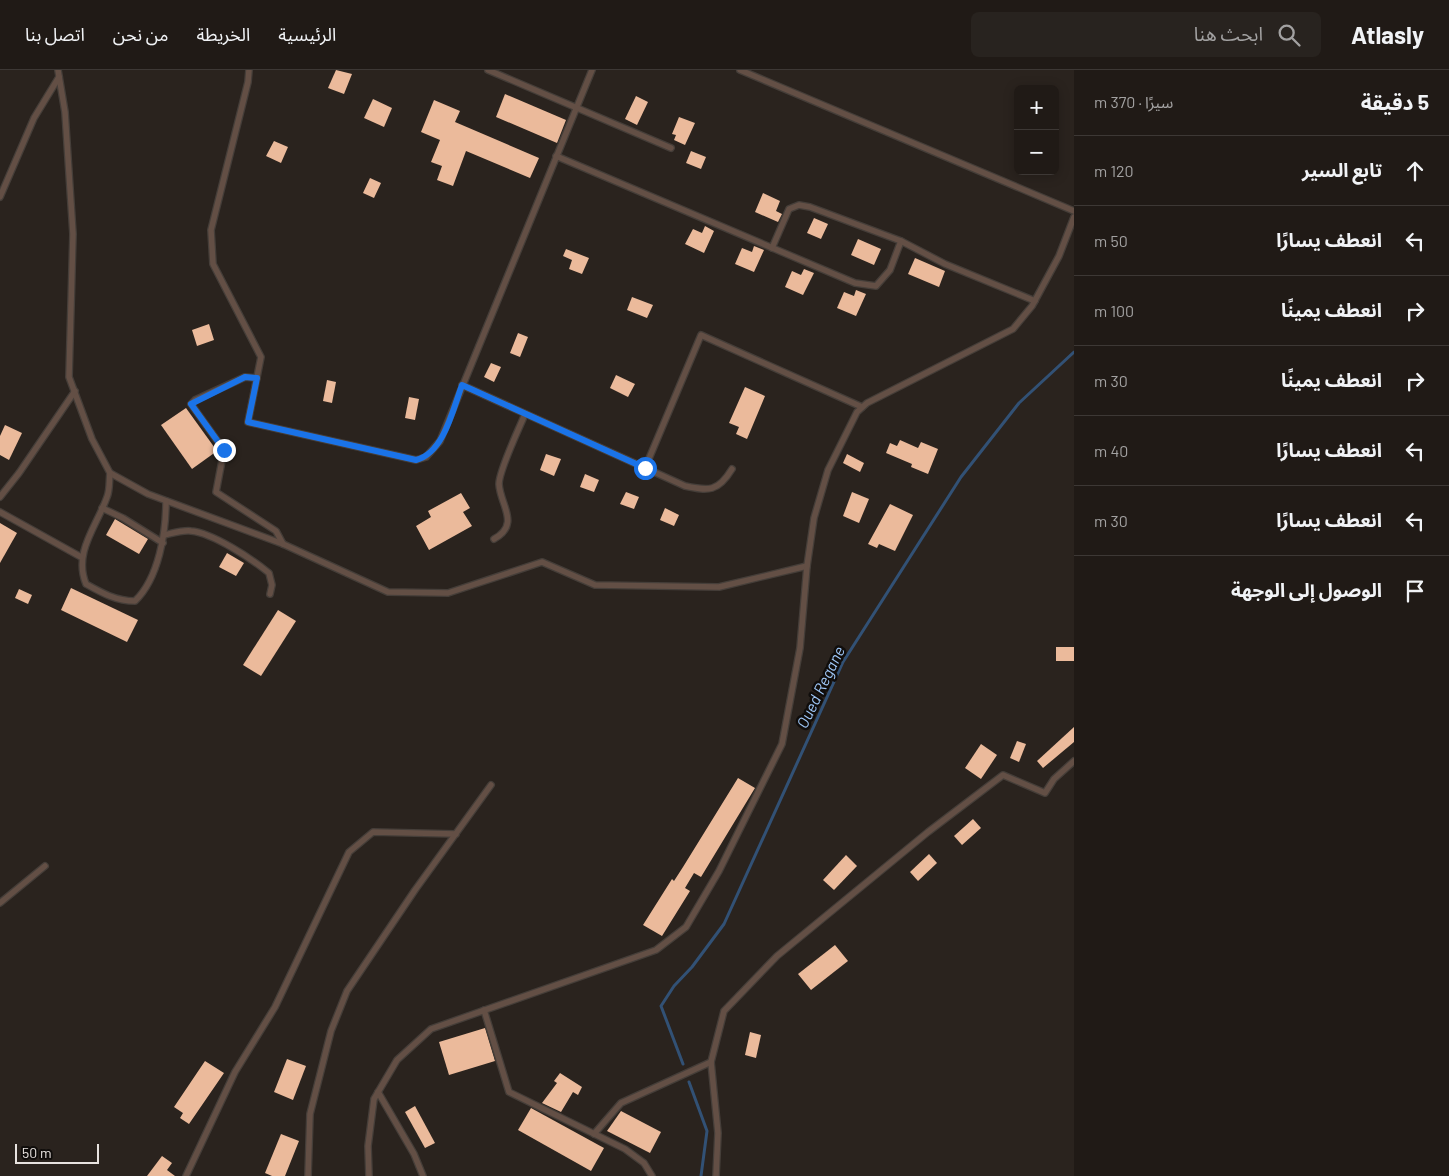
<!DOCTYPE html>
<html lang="ar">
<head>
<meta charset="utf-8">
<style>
  :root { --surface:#201a16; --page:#28231f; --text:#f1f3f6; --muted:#a2a1a1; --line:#3d3835 }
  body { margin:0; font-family:Barlow,"Noto Sans Arabic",sans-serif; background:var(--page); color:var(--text); direction:rtl }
  .controls { position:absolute; right:15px; top:15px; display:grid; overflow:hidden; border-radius:8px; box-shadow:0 2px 12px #0003 }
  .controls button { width:45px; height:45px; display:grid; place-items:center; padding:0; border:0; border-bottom:1px solid var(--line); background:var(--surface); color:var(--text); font:25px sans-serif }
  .scale { position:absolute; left:15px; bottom:12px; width:84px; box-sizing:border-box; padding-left:5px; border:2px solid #e8e3e0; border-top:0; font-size:14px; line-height:18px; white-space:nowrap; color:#e8e3e0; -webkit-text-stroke:4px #100d0b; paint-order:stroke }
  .stop { position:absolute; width:15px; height:15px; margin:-11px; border:4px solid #1a73e8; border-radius:50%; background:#fff }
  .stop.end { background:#1a73e8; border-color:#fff; box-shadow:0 1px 5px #0008 }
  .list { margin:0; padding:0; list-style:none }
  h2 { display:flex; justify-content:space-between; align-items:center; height:65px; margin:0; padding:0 20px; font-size:21px }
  h2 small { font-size:16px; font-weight:400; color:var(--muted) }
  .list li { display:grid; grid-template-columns:32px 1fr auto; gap:15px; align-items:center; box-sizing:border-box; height:70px; padding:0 20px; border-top:1px solid var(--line) }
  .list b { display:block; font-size:19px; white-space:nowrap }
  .list em { font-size:16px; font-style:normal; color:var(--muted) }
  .icon { flex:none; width:28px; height:28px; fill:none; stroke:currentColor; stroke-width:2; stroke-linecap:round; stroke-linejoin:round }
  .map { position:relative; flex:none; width:1074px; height:1106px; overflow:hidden; direction:ltr }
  header { display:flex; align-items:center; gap:30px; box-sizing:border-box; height:70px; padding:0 25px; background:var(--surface); border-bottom:1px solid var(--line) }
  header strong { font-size:24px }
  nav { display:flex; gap:28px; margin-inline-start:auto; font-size:18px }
  .search { width:350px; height:45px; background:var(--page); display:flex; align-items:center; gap:12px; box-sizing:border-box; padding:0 18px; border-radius:8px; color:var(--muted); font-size:19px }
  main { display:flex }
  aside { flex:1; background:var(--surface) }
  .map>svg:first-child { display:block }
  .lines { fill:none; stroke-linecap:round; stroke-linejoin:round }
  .stream { stroke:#325175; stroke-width:3 }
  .building { fill:#ebba9b }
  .lane-casing { stroke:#453e39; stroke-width:8 }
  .lane { stroke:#634f45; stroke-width:5.5 }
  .route { stroke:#1a73e8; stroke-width:6 }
  .labels { text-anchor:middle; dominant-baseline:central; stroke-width:5; stroke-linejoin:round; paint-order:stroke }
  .water-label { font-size:16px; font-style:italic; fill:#a0c8f8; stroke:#100d0b }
</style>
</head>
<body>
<header>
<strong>Atlasly</strong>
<div class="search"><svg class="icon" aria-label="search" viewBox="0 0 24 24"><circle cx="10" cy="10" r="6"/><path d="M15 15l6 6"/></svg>ابحث هنا</div>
<nav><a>الرئيسية</a><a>الخريطة</a><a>من نحن</a><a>اتصل بنا</a></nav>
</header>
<main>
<aside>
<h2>5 دقيقة<small>سيرًا · 370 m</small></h2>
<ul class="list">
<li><svg class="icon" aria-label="ahead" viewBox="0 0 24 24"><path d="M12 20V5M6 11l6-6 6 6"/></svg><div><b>تابع السير</b></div><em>120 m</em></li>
<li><svg class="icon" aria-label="left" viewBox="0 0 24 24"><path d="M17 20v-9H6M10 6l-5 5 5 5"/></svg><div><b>انعطف يسارًا</b></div><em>50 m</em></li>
<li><svg class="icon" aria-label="right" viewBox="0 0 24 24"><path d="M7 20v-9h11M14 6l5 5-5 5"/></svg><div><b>انعطف يمينًا</b></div><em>100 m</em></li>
<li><svg class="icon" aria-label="right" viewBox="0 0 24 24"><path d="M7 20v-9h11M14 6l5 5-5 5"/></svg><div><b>انعطف يمينًا</b></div><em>30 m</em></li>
<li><svg class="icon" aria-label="left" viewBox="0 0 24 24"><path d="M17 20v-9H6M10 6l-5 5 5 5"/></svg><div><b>انعطف يسارًا</b></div><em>40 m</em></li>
<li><svg class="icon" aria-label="left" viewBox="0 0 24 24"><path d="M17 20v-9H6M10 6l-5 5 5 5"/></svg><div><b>انعطف يسارًا</b></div><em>30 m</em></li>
<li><svg class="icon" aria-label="arrive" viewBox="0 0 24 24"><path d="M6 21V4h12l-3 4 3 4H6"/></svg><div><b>الوصول إلى الوجهة</b></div></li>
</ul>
</aside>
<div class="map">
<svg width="1074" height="1106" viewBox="0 0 1074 1106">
  <rect width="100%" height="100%" fill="#2a231e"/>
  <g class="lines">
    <!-- stream -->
    <g class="stream">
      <path d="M683,994L661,936L674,916L692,897L724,854L843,592L961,407L1019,333L1074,282"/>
      <path d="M689,1012L707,1061L701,1106"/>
    </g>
  </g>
  <!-- building -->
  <g class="building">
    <path d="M336,0L352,4L344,24L328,18Z"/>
    <path d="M505,24L566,50L557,73L496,47Z"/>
    <path d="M636,26L648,32L637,55L625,49Z"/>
    <path d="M373,29L392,38L384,57L364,48Z"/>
    <path d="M434,30L460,41L455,52L539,88L530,108L466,81L453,116L437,110L442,96L431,92L440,70L421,62Z"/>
    <path d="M679,47L695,53L685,75L674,70L676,65L672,64Z"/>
    <path d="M274,71L288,77L281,93L266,86Z"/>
    <path d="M691,81L706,87L701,99L686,93Z"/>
    <path d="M370,108L381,113L374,128L363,123Z"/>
    <path d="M763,123L780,131L776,141L782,144L778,152L755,142Z"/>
    <path d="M814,148L828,154L821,169L807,163Z"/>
    <path d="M705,156L714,161L704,183L685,174L693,159L702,163Z"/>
    <path d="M858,169L881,179L874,195L851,185Z"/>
    <path d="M754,176L764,180L754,202L735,194L742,178L752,182Z"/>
    <path d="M566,179L589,188L582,204L569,199L572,190L563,186Z"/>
    <path d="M915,188L945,201L939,217L908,204Z"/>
    <path d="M804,199L814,203L803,225L785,217L792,201L801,205Z"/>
    <path d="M856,220L866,224L856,246L837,238L844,222L854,226Z"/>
    <path d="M632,227L653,235L647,248L627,240Z"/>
    <path d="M209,254L214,270L197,276L192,260Z"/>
    <path d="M518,263L528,267L520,287L510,283Z"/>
    <path d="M491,293L501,297L494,312L484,307Z"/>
    <path d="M616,305L635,314L628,327L610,318Z"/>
    <path d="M327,310L336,312L332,333L323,331Z"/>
    <path d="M745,317L765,326L747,369L736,364L739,357L729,353Z"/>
    <path d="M409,327L419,329L415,350L405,348Z"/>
    <path d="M186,338L217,381L192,399L161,355Z"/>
    <path d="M5,355L22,363L9,390L0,385V366Z"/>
    <path d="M900,370L918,378L921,372L938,379L928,404L911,397L912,394L886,383L890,373L897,376Z"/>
    <path d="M546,384L561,389L554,406L540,400Z"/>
    <path d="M847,384L864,393L860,402L843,393Z"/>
    <path d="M585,404L599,410L594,422L580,417Z"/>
    <path d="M626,422L639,427L634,439L620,434Z"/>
    <path d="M852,422L869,429L859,453L843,446Z"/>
    <path d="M461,423L470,438L463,442L472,456L429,480L416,456L431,447L428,441Z"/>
    <path d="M890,434L913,445L895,481L879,474L877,478L868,474Z"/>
    <path d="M665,438L679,445L674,456L660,450Z"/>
    <path d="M115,449L148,469L139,484L106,465Z"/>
    <path d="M0,453L17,463L0,493Z"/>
    <path d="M227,483L244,493L236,506L219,497Z"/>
    <path d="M71,518L138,550L127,572L61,540Z"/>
    <path d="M19,519L32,525L28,534L15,528Z"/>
    <path d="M278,540L296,551L261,606L243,595Z"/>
    <rect x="1056" y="577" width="18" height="14"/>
    <path d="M1074,657V672L1043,698L1037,691Z"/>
    <path d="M1017,671L1026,674L1019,692L1010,688Z"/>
    <path d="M981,674L997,685L981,709L965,698Z"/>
    <path d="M738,708L755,718L701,807L694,803L685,818L690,821L662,866L643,855L672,809L674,811L683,797Z"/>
    <path d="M973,749L981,758L962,775L954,766Z"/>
    <path d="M929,784L937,793L918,811L910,802Z"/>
    <path d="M846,785L857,796L834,820L823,810Z"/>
    <path d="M835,875L848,891L811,920L798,904Z"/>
    <path d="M485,958L495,991L449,1005L439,972Z"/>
    <path d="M750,962L761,965L756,988L745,985Z"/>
    <path d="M287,989L306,996L293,1030L274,1022Z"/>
    <path d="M205,991L224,1003L189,1054L180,1048L183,1043L174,1037Z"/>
    <path d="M560,1003L582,1017L578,1025L573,1022L561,1042L542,1033L557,1013L554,1011Z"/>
    <path d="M415,1036L435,1073L425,1078L405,1042Z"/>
    <path d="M531,1038L604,1078L591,1101L518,1060Z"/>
    <path d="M621,1041L661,1062L650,1083L607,1061Z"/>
    <path d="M281,1064L299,1071L285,1106H272L265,1103Z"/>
    <path d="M162,1086L172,1093L167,1100L175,1106H147Z"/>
  </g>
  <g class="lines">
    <!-- lane casing -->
    <g class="lane-casing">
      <g id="lane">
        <path d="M58,0L65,42L73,164L69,307L92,369L110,403L148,424L283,474L388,522L448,523L542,492L595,515L719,517L807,496"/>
        <path d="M249,0L248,12L211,160L213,194L261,287L248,352L416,390L426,387L440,371L592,0"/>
        <path d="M488,0L671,78"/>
        <path d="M740,0L1074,141"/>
        <path d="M556,86L855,213L876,216L890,200L901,171"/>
        <path d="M0,127L34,48L59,7"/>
        <path d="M772,178L789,139L799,135L810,137L901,171L945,194L1035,231"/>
        <path d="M257,308L245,307L195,330L191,334L224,380L216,422L276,461L283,474"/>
        <path d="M462,315L685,416C709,421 718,422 732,399"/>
        <path d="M645,398L701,265L862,337"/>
        <path d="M110,403C109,411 110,420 107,427C97,456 73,482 86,514C102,523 116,531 135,531C159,508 166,462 166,431"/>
        <path d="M0,427L19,403L75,321"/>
        <path d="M102,438L123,448L163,473"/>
        <path d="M0,442L81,487"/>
        <path d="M164,465C173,463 183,460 191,461C213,463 252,489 269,503L272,515L270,524"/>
        <path d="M494,469C521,454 500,435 499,414C499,400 519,359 525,344"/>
        <path d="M0,833L45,796"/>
        <path d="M484,940L509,1022L625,1079L644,1093L652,1106"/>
        <path d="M378,1022L414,1084L423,1106"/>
        <path d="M594,1064L621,1033L711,992"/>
        <path d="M186,1106L235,1002L275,937L349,782L373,762L456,764"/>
        <path d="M308,1106L310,1044L331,961L347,921L415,820L491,715"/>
        <path d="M369,1106L368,1076L374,1029L397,990L431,959L656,880L686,857L719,801L782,674L800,578L807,496L814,448L828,400L857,342L867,333L1013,259L1032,236L1059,186L1074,147"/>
        <path d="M716,1106L718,1063L711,992L724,941L777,886L928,762L1003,705L1045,723L1054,709L1074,691"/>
      </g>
    </g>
    <!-- lane -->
    <use href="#lane" class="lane"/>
  </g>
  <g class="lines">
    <!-- route -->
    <path class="route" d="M224,380L191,334L245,307L257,308L248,352L416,390C444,383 453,339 462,315L645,398"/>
  </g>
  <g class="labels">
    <!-- water labels -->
    <g class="water-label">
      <text transform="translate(820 617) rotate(-64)">Oued Regane</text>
    </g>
  </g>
</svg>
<div class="controls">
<button>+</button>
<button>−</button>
</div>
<div class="scale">50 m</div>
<div class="stop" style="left:645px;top:398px"></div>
<div class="stop end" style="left:224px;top:380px"></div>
</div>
</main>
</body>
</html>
